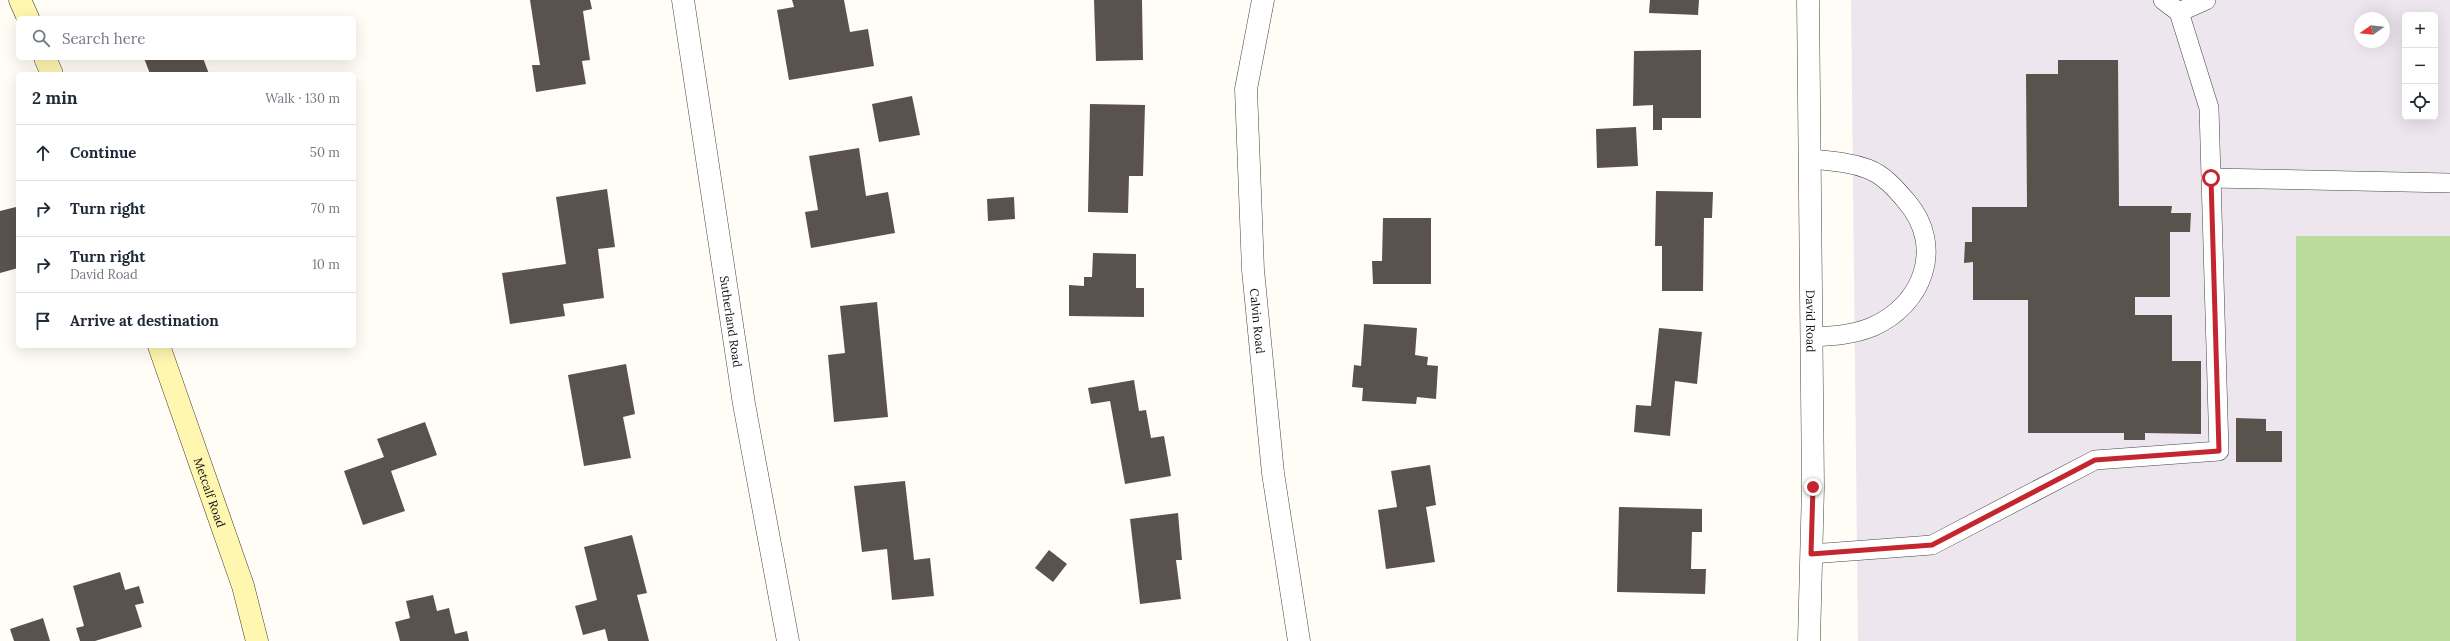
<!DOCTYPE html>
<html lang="en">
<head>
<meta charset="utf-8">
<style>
  :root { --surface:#fff; --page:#f2f2f3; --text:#1f2937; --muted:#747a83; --line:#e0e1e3 }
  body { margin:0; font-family:Lora,serif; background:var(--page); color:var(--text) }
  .controls { position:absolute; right:12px; top:12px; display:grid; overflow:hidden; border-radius:6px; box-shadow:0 4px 16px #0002 }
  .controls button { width:36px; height:36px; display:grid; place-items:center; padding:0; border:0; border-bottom:1px solid var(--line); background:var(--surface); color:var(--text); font:20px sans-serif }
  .compass { position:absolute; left:2354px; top:12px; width:36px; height:36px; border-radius:50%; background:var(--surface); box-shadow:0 4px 16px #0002; rotate:256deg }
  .stop { position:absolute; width:12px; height:12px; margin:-9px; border:3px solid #c4262e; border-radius:50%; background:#fff }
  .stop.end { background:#c4262e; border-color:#fff; box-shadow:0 1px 4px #0008 }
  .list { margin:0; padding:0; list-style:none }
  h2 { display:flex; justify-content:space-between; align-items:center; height:52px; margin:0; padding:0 16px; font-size:17px }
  h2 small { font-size:13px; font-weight:400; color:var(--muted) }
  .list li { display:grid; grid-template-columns:26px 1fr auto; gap:12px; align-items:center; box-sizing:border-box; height:56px; padding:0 16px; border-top:1px solid var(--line) }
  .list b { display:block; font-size:15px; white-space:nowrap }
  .list p { margin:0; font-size:13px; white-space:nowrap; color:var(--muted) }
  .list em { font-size:13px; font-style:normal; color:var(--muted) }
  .icon { flex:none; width:22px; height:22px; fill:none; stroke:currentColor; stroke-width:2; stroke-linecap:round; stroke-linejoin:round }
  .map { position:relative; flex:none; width:2450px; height:641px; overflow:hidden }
  .search { position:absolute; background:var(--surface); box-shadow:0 4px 16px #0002; left:16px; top:16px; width:340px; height:44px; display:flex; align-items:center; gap:10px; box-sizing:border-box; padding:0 14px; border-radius:6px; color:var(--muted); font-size:15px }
  .panel { position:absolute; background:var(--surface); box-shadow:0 4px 16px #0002; left:16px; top:72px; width:340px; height:276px; border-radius:6px }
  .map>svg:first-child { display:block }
  .industrial { fill:#eee6ef; fill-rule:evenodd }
  .forest { fill:#b9dc9c }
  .building { fill:#5a524d }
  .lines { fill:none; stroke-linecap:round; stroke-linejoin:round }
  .lane-casing { stroke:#444; stroke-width:20 }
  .street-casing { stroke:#444; stroke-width:23 }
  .secondary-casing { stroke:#333; stroke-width:23 }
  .lane { stroke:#fff; stroke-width:19 }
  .street { stroke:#fff; stroke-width:22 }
  .secondary { stroke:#fff6b0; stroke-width:22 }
  .route { stroke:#c4262e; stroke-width:5 }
  .labels { text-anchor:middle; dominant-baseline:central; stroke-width:4; stroke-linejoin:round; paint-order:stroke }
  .street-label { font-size:12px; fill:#111; stroke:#fff }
</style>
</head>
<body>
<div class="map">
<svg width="2450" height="641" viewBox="0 0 2450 641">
  <rect width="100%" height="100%" fill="#fffdf5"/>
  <!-- industrial -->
  <path class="industrial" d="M1851,0H2450V236H2296V641H1858ZM2405,15H2435V117H2405ZM2360,18H2384V42H2360Z"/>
  <!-- forest -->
  <rect class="forest" x="2296" y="236" width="154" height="405"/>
  <!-- building -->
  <g class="building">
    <path d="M530,0H590L592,9L583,11L590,60L582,61L586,84L536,92L532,65H540Z"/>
    <path d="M792,0H844L850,32L868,29L874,66L789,80L777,10L794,7Z"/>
    <path d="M1094,0H1142L1143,60L1096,61Z"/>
    <path d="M1650,0H1699L1698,15L1649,13Z"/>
    <path d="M1701,50V118H1662V130H1653V105L1633,106L1634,51Z"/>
    <path d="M144,58H203L209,74H150Z"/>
    <path d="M2058,60H2118L2119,206H2172L2171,213H2191L2190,232H2170V297H2135V315H2172V361H2201V434L2145,433V440H2124V433H2028V300H1973V262L1964,263L1965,242H1972V207H2027L2026,74H2058Z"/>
    <path d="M912,96L920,135L879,142L872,104Z"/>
    <path d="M1090,104L1145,105L1143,176H1129L1128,213L1088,212Z"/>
    <path d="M1636,127L1638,166L1597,168L1596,129Z"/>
    <path d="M859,148L866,196L888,192L895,233L811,248L805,212L818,210L809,156Z"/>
    <path d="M607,189L615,247L598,249L604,298L563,304L565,316L510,324L502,273L566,264L556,197Z"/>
    <path d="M1656,191L1713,192L1712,218H1704L1703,291H1662V246H1655Z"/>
    <path d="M1014,197L1015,219L988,221L987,199Z"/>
    <path d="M16,207L18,214V268L0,273V211Z"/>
    <path d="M1383,218H1431V284H1373L1372,261H1382Z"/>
    <path d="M1093,253L1136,254V288H1144V317L1069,316V285L1084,286V277H1092Z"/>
    <path d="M877,302L888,417L834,422L828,355L845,353L840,306Z"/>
    <path d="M1364,324L1417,328L1415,355L1428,357L1427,365L1438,366L1436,399L1417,397L1416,404L1362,401L1363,388L1352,387L1354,365L1361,366Z"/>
    <path d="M1659,328L1702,332L1697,384L1675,381L1670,436L1634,432L1636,405L1651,406Z"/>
    <path d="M626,364L635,414L623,417L631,458L584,466L568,375Z"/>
    <path d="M1134,380L1139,411L1146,410L1151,438L1164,436L1171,476L1125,484L1110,401L1091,404L1088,388Z"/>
    <path d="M2236,418L2266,419V431H2282V462H2236Z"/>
    <path d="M425,422L437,455L391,471L405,511L363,525L344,471L384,457L377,439Z"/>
    <path d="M1430,465L1436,505L1426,507L1435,562L1386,569L1378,510L1397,507L1391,471Z"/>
    <path d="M905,481L914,560L930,558L934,596L892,600L887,549L862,552L854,486Z"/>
    <path d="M1619,507L1702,509V532H1692L1691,569H1706L1705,594L1617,592Z"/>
    <path d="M1178,513L1182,560H1176L1181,599L1140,604L1130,519Z"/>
    <path d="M632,535L647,593L637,595L649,641H608L605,629L583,635L575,606L597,600L584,547Z"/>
    <path d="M1049,550L1067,564L1053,582L1035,568Z"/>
    <path d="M120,572L125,590L139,586L144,603L135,605L142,627L95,641H80L76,628L84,626L73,586Z"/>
    <path d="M433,595L437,611L449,608L455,634L467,631L469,641H400L395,622L410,618L406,601Z"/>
    <path d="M43,618L50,641H14L10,629Z"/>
  </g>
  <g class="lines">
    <!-- lane casing -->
    <g class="lane-casing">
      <g id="lane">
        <path d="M2179,12L2206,0"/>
        <path d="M1811,159C1831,161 1849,162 1868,169C1884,175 1896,189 1907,202C1945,247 1923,305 1872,327C1852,335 1833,336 1812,337"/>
        <path d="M2211,178L2450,183"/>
        <path d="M1811,554L1932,545L2095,460L2219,451L2209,108L2179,12L2163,0"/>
      </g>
    </g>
    <!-- street casing -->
    <g class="street-casing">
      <g id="street">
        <path id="s1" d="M683,0L744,404L788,641"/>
        <path id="s2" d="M1263,0L1246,89L1253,270L1273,473L1299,641"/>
        <path id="s3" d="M1808,0L1813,487L1809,641"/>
      </g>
    </g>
    <!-- secondary casing -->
    <g class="secondary-casing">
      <g id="secondary">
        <path d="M20,0L28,18"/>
        <path d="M45,58L52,74"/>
        <path id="s4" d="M159,346L243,586L257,641"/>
      </g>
    </g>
    <!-- lane -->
    <use href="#lane" class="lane"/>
    <!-- street -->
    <use href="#street" class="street"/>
    <!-- secondary -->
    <use href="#secondary" class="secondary"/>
  </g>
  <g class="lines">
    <!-- route -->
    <path class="route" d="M1813,487L1811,554L1932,545L2095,460L2219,451L2211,178"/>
  </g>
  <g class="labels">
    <!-- street labels -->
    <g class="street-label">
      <text stroke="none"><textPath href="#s1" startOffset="325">Sutherland Road</textPath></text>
      <text stroke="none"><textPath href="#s2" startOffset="323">Calvin Road</textPath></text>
      <text stroke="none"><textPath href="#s3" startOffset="321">David Road</textPath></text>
      <text stroke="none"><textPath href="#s4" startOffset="155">Metcalf Road</textPath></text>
    </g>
  </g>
</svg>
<div class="controls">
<button>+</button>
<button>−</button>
<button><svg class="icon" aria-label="locate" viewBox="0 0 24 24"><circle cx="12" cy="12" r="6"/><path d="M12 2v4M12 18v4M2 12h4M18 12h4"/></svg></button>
</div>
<svg class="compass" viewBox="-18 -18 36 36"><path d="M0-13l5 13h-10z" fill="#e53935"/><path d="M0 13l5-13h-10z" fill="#747a83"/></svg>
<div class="stop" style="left:2211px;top:178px"></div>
<div class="stop end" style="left:1813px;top:487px"></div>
<div class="search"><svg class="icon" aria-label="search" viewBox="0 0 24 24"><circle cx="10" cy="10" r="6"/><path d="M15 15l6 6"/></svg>Search here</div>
<section class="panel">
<h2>2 min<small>Walk · 130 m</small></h2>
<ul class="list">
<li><svg class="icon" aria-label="ahead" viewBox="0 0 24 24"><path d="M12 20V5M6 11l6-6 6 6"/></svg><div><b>Continue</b></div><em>50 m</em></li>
<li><svg class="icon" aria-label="right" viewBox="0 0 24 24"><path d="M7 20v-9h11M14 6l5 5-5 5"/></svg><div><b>Turn right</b></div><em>70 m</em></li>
<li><svg class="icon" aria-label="right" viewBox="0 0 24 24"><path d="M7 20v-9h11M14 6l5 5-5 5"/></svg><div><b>Turn right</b><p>David Road</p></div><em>10 m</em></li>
<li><svg class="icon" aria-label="arrive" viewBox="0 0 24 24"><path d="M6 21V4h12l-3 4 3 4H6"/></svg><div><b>Arrive at destination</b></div></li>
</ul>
</section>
</div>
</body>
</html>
